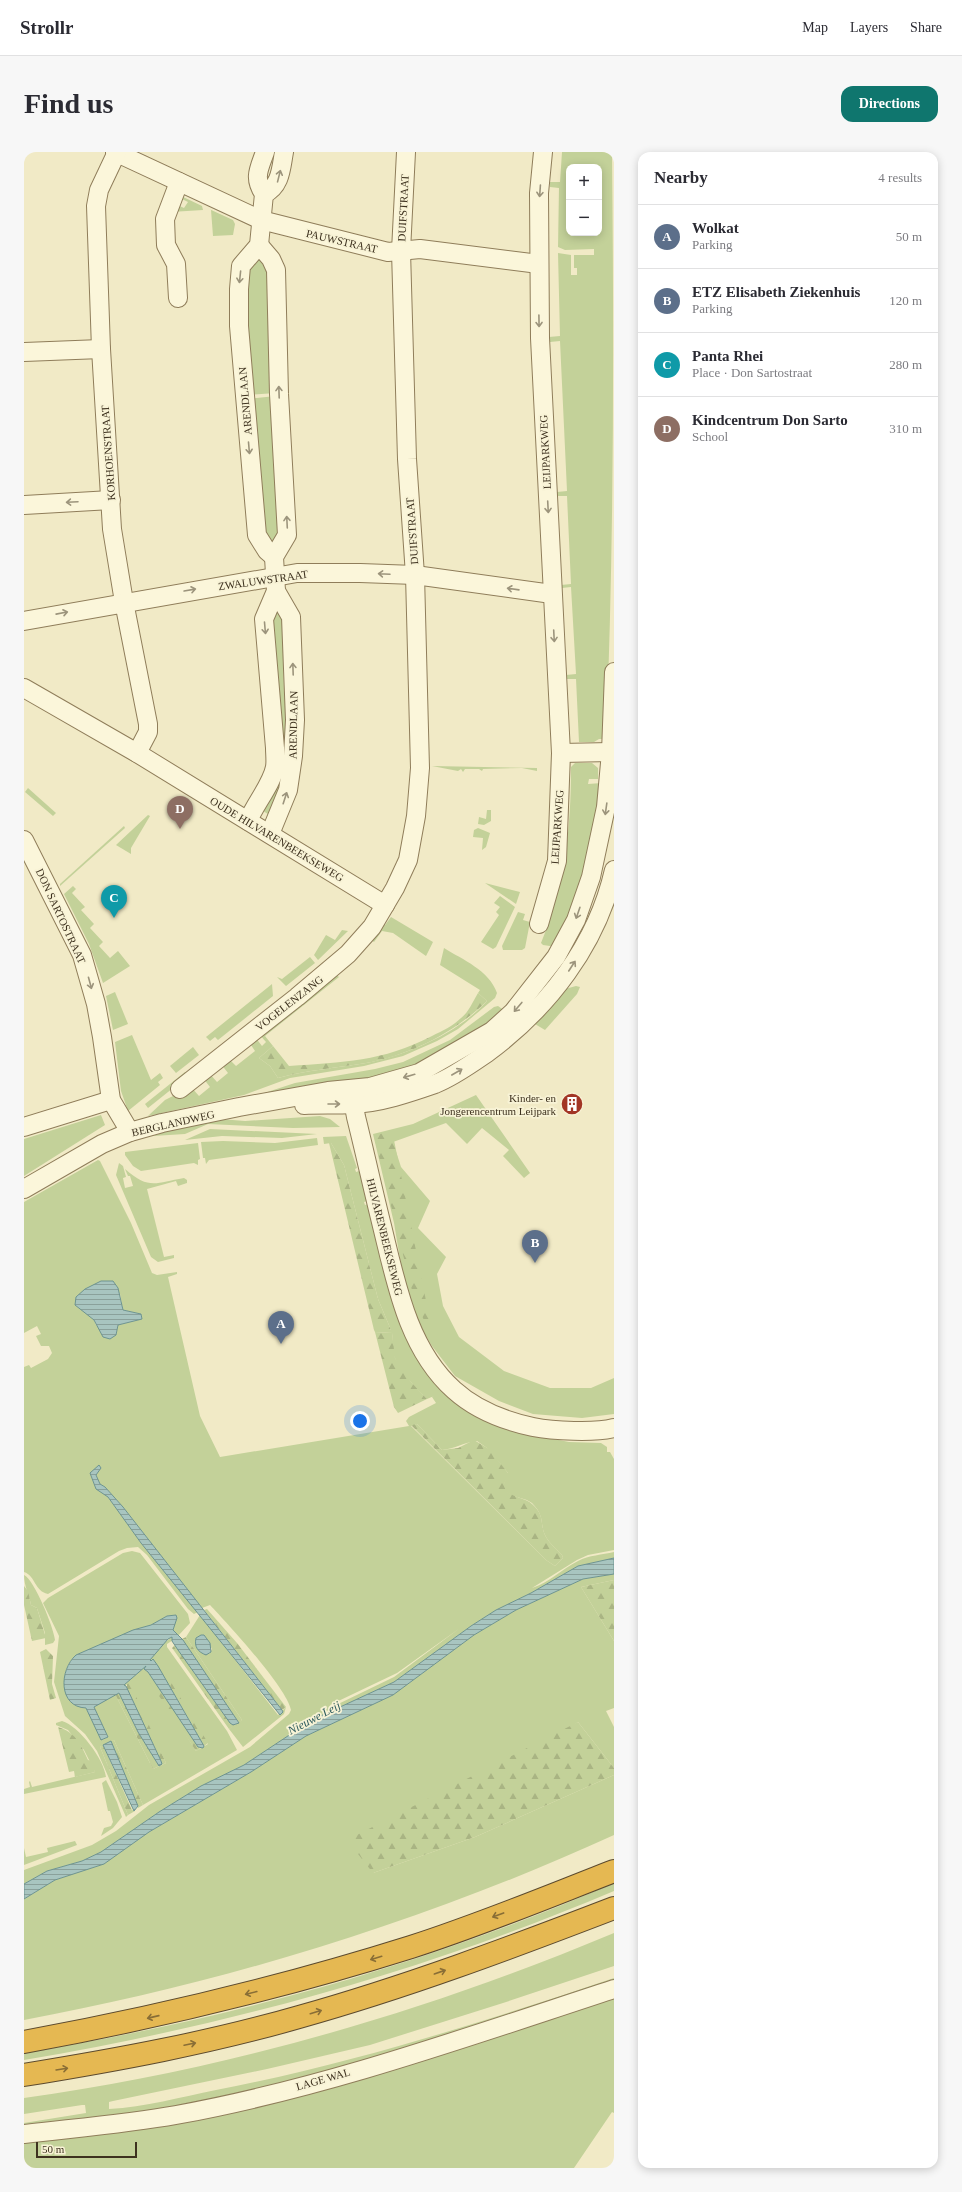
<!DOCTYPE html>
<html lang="en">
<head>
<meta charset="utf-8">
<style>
  :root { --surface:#fff; --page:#f7f7f7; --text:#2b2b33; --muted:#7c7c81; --line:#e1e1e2; --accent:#0f766e }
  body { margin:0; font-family:"Times New Roman",serif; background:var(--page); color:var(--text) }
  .controls { position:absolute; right:12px; top:12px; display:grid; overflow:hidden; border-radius:8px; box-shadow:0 2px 10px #0003 }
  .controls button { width:36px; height:36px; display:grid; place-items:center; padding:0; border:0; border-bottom:1px solid var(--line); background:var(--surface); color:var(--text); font:20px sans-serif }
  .scale { position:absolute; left:12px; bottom:10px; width:101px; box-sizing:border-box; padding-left:4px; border:2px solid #3e321f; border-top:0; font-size:11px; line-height:14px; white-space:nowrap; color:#3e321f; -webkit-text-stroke:3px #f8f3d6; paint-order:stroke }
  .you { position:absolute; left:336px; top:1269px; width:14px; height:14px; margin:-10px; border:3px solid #fff; border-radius:50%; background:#1a73e8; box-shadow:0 0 0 6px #1a73e833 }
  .badge { display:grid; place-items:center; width:26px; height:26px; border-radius:50%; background:var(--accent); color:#fff; font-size:13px; font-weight:700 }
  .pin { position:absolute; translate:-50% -33px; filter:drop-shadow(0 1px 2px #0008) }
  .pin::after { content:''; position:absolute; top:21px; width:14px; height:12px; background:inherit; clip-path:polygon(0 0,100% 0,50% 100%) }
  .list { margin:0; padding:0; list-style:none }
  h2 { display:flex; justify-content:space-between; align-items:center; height:52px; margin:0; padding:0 16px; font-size:17px }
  h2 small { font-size:13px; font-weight:400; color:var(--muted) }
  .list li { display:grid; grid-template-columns:26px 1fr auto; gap:12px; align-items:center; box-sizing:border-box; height:64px; padding:0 16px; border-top:1px solid var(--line) }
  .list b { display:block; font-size:15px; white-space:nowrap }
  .list p { margin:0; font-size:13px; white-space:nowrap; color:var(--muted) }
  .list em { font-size:13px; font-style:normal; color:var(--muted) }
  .map { position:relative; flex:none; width:590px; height:2016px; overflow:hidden; border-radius:12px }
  header { display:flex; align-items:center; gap:24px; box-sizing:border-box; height:56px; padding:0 20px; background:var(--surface); border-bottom:1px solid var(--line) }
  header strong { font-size:19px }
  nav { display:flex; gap:22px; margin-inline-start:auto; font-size:14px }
  .intro { display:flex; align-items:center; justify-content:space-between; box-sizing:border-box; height:96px; padding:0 24px }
  h1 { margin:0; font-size:28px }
  .button { padding:10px 18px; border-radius:12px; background:var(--accent); color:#fff; font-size:14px; font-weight:700 }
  main { display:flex; gap:24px; padding:0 24px }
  aside { flex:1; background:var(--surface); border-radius:12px; box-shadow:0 2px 10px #0003 }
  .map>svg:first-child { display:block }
  .grass { fill:#c3d199; fill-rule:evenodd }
  .forest { fill:url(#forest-firs) }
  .water { fill:url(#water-rules); stroke:#6d9490 }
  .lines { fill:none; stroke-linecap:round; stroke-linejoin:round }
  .minor-casing { stroke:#8f7d5a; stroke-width:20 }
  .highway-casing { stroke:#5c4a2e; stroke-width:24 }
  .minor { stroke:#fbf6da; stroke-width:18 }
  .highway { stroke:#e5b852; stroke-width:22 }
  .oneway { stroke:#9c947c }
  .oneway2 { stroke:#896e36 }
  .labels { text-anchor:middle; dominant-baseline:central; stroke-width:3.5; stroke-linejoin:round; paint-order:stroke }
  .street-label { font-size:11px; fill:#3e321f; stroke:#f8f3d6 }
  .poi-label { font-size:11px; fill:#3e321f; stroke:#f8f3d6; text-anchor:end }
  .water-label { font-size:12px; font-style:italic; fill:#2d5b5e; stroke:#f8f3d6 }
</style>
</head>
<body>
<header>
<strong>Strollr</strong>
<nav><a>Map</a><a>Layers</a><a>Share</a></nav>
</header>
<div class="intro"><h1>Find us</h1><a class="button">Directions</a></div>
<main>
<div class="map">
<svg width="590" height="2016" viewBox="0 0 590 2016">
  <defs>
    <pattern id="forest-firs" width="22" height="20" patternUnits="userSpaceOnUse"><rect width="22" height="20" fill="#c3d199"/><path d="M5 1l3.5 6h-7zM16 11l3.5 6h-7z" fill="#a9b483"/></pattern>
    <pattern id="water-rules" width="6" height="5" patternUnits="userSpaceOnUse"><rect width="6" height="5" fill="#a8c5c0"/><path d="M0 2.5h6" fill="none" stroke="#8aa19b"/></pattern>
  </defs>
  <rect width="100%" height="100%" fill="#f1eac6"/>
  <!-- grass -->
  <g class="grass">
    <path d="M538,0H588C590,194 590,393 582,587H575L570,590H555L552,527H542V523L552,522L547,435L538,436L537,433L547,432L543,344H533V340L543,339L536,189L526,190L525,185L536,184L534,101L547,103V123H553V116H550V103H570V97L541,98L534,95L535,36L526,35V30H536ZM545,15H575V81H545Z"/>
    <path d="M155,43L178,54L179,58L147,60L151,52L160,56L164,50L154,45Z"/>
    <path d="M185,57L209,68L211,72L209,83L189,84L187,58Z"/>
    <path d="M232,103L242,110L252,241L224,243L220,120Z"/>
    <path d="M252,244L259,374L252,394L238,384L224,247Z"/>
    <path d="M250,458H258L260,541L267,584L249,665L234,656L251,628L244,475Z"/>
    <path d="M551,611H568L574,616V627H565L564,632L578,631L573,684L533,795L519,793L517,791C541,733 547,677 547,615Z"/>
    <path d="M408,614L513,616V619L498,616L459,617L458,619L455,617H441L439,620L437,617L434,619Z"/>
    <path d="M4,636L32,661L29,664L1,640Z"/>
    <path d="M463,658H467V669L460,673L454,672L455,665L462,667Z"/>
    <path d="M124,663L126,664L107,696V702L92,693Z"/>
    <path d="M100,674L101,676L36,734V732Z"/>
    <path d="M454,676L466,681L462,695L458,698L459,686L449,685L450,678Z"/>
    <path d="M461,731L496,740L492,752Z"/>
    <path d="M49,734L52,737L48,741L61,755L57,758L70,772L66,776L79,790L75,794L86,806L94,799L106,814L79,831L65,792L40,742Z"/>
    <path d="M476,744L491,755L472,795L469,797L457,790L475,763L472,760L476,755L470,751Z"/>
    <path d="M494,760L501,762L499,768L506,770L501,796L498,798H479L478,794Z"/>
    <path d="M367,765L409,790L402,804L369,781L358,779L350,790L345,786L356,770L361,773Z"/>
    <path d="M318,778L324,779L294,808L290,803L302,783L311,788Z"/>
    <path d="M420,796C439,808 465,818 473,841L471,846L434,877L413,889L379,904L340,914L266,926L220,943L124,964L141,948L167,935L175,944L186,935L179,926L185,921L193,930L204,921L197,912L204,906L212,914L231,899L225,890L231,885L238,894L242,890L235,882L310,821L315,825L241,884L249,894L235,906L246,914L254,926C283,918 313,916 342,911C384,903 434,881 463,849L454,841L456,838L416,813Z"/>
    <path d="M286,805L291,811L262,834L253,825L258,827Z"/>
    <path d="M248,832L249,844L194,888L191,885L186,889L182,885Z"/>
    <path d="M552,834L556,835L553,842L521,878L511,872L541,837Z"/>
    <path d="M91,840L104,872L89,878L82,844Z"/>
    <path d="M474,854L481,859L418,903L367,923L231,944L271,931L351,917L379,910L426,888L470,855Z"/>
    <path d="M108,883L127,928L136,921L139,926L134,930L136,933L104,959L97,939L91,890Z"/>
    <path d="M169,895L175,903L152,921L146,914Z"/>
    <path d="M161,920L164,924L124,956L121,952Z"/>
    <path d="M452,943L506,1021L500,1026L479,1004L485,998L458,976L443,992L422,971L369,990L377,1015L406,1049L394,1076L422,1105L413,1122L419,1154L435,1185L480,1219L526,1236H567L590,1226V1262L558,1266L509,1262L475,1249L431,1224L408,1194L391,1167L377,1113L370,1071L349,982L389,972Z"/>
    <path d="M77,963L81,973L0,1024V987Z"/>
    <path d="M296,964L306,967L316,975L269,976L184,972L161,982L129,984L159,974L196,967L221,969Z"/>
    <path d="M186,977L293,982L258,986L198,984L161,988Z"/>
    <path d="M322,984L333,1016L331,1017L332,1020L335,1019L343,1049L340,1050L341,1053L344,1052L410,1220L520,1285L545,1290L577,1291L583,1295V1300H586L590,1307V1398L564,1403L553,1408L508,1436C526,1430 538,1417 554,1409C565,1403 578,1403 590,1400V1406L554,1414L507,1441L472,1458L447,1474L370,1530L288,1568L220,1613L177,1634L135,1660L77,1700L58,1709L23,1719L0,1732V1718L68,1693L92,1679L125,1653L226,1595L265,1562L267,1558C263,1536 204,1472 186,1453L178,1456L99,1355L81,1335L76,1332L72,1323L77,1315L67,1324L72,1336L84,1345L117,1391L174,1460L170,1462L164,1457L123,1403L114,1395L103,1396L95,1399L24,1442C10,1439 12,1424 0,1420V1215L5,1213L7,1216L24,1207L28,1201L25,1194H17L12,1184L17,1182L13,1174L0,1181V1050L74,1008L76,1009L107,1071L128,1121L133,1123L153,1120V1122L144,1125L176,1264L196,1305L385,1274L382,1269L385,1265L412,1251L408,1245L410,1244L403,1247C391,1235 376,1220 370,1204C368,1197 369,1189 368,1181L351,1180L350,1178H367L354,1147L320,1013L307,991L300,992L299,985ZM77,1129L96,1142L99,1158L117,1162L118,1167L94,1173L92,1183L72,1173C69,1163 60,1159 51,1153ZM393,1272L418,1298C431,1297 440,1290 453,1289L463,1296L484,1321C484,1327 477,1331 481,1338C487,1346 501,1345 508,1351C522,1365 515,1373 522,1385C526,1392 533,1397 538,1403L539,1406L531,1414L522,1408L387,1274ZM436,1476L370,1525L308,1555L306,1553L373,1521Z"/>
    <path d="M293,986L294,993L185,1008L182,1012L181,1006H179L177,990L199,989L251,991Z"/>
    <path d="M174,991L176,1007L174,1008V1013L170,1011L117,1019L109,1014L101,1003V1000Z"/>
    <path d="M95,1011L99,1014L102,1025L99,1026L101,1036L109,1034L106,1024H104L101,1017C125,1038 131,1031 160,1026L163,1028V1031L154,1034L152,1029L123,1037L140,1105L150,1103V1106L134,1110L127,1105L92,1023Z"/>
    <path d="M108,1399L116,1401L164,1462L166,1471L154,1484L149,1478L151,1463L143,1464L127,1473L113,1477L52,1503C37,1517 40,1532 46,1549L62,1556L78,1588L84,1585L70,1555L91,1542L129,1617L142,1611L103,1532L101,1535L100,1533L122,1514L120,1517L172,1599L184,1592L126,1507L136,1494L148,1485L149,1488L143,1492V1495L203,1579L213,1598L119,1653L90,1588L76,1595L104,1663L102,1665L73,1599L61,1582L41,1564L30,1530L35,1484L19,1451L24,1446L99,1401Z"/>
    <path d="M590,1422V1428L557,1435L590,1489V1556L582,1559L590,1575V1616L554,1570L349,1721L451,1685L590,1623V1683C402,1769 203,1830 0,1868V1747L31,1728L80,1712L125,1680L227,1620L282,1584L369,1543L450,1483L492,1458L559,1427Z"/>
    <path d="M0,1423C10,1427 30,1476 31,1488L29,1491L21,1493V1481L13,1456L7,1453C5,1442 0,1434 0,1423Z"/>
    <path d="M176,1463L254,1563L262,1555L260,1562L219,1595L205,1577L218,1568L162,1485ZM180,1483L188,1497L185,1502L171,1491L172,1486Z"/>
    <path d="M38,1569C55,1574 80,1607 82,1625L0,1642V1637L6,1635L5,1630L6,1629L8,1635L71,1620L60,1598L44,1578L32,1573V1571Z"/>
    <path d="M82,1628L93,1650L98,1665L89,1676L77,1684L80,1676L87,1674L89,1670L86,1659H84L78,1631Z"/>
    <path d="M51,1689L53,1693L0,1713V1696L2,1705L24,1700L23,1696Z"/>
    <path d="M590,1731V1739C401,1819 202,1874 0,1908V1901C202,1868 402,1813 590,1731Z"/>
    <path d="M590,1781V1814L479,1851L346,1893L243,1917L89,1949L85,1950V1957C121,1955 157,1945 192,1938C328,1912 459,1870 590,1826V1832L454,1877L209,1946L0,1978V1971L62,1961L61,1953H58L0,1962V1946C202,1918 402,1860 590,1781Z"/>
    <path d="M590,1842V1961L588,1960L550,2016H0V1991L89,1979Z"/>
  </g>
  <!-- forest -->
  <g class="forest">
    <path d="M454,841L463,849C431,880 387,903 342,911C313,916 283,918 254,926L246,914L235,906L249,894L265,914C319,910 358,910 408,884C418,879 429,874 437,866C445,860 449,849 454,841Z"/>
    <path d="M368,978L410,1189L397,1162L387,1135L350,984Z"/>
    <path d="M305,991H307L320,1013L354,1147L367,1178H350Z"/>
    <path d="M351,1180L368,1181L371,1206L387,1230L403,1247L374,1261L370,1255Z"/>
    <path d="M393,1272L418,1298L434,1296L450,1288L465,1297L484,1321V1325L480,1332C481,1346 500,1344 508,1352C522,1364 515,1373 522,1385C526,1392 533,1397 538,1403L539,1406L531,1414L522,1408L387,1273Z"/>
    <path d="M590,1428V1489L557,1435Z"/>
    <path d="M0,1434L4,1439L7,1453L13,1456L22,1486L8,1489L0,1453Z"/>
    <path d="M183,1457L213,1491L262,1555L258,1558L180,1458Z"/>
    <path d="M162,1485L218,1568L215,1571L161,1491L158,1487Z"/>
    <path d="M151,1493L201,1564L209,1573H213L205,1577L151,1500L148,1496Z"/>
    <path d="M22,1497L29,1504L28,1532L32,1546L26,1548L16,1500Z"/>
    <path d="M131,1504L184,1591L180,1594L137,1518L129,1509Z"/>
    <path d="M120,1517L124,1520L176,1597L172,1599L119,1520Z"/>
    <path d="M106,1531L142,1611L129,1617L91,1542H96L114,1580L135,1614L137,1609L103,1537V1532Z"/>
    <path d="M554,1570L590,1616V1623L451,1685L349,1721L323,1688Z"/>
    <path d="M34,1575C51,1580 57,1592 64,1608L68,1609L71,1620L51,1625L50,1619L45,1620Z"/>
    <path d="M90,1588L119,1653L114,1656L88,1595L87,1589Z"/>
    <path d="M79,1593L108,1658L111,1659L104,1663L76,1595Z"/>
  </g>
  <!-- water -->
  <g class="water">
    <path d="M77,1129H89L94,1136L99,1158L117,1162L118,1167L94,1173L92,1183L86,1187L79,1185L70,1168L51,1153L52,1145L61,1137Z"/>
    <path d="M75,1313L77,1316L72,1323L76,1332L81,1335L99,1355L258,1558L259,1560L256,1563L117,1391L84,1345L72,1337L66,1321Z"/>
    <path d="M590,1406V1422L559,1427L492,1458L450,1483L369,1543L282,1584L227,1620L125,1680L80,1712L31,1728L0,1747V1732L23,1719L58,1709L77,1700L135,1660L177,1634L220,1613L288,1568L370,1530L447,1474L472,1458L507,1441L554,1414Z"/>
    <path d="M152,1463L153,1466L149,1478L159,1488L215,1571L209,1573L206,1571L154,1498L148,1489V1485L144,1487L126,1508L127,1509L129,1507L134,1514L180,1594L179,1596L174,1595L124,1520L120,1517L122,1514L100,1533L102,1534L137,1609L138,1612L135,1614L114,1580L95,1541L70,1555L84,1585L77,1588L62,1556C34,1555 35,1518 52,1503L109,1478L127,1473L143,1464Z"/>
    <path d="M177,1483H180L186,1491L187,1500L182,1503C174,1500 170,1495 172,1486Z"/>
    <path d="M87,1589L114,1654L110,1659L79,1593Z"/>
  </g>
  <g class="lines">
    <!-- minor casing -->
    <g class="minor-casing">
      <g id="minor">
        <path d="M91,0L237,68L364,100L396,97L515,112"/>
        <path d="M93,0L75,38L72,54L77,197L88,377L100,450L124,572V580L113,601"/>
        <path d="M241,0C235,17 229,26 240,42L235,93L217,114L215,137V174L233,383L243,399L250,405"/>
        <path d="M240,42C257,34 257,16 260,0"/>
        <path d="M235,93L247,107L252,118L255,242L263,383L250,405L252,439L267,465L271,568L269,604L264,638L246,682"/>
        <path d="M154,146L152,112L142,93L141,67L155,30"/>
        <path d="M0,200L77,197"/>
        <path d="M0,353L87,348"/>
        <path d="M0,469L273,421H336L391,423L528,442"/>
        <path d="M0,536L113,601L361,753"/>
        <path d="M537,601L587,600"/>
        <path d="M224,669C231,652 248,632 251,615C252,609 251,602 251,596L240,467L252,439"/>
        <path d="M0,688L58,803L72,852L78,885L87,948L106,980"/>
        <path d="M515,772L533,709L537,601L516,186L515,41L519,0"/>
        <path d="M156,937L273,845L324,802L348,775L371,736L384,708L392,664L396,616L391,423L383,307L377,99L382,0"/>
        <path d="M327,938L332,965C341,1001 349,1038 358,1074C372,1131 384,1197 430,1238C451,1257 481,1269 509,1275C529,1279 571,1281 590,1276"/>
        <path d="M280,953C296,952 312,953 328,952C356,951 385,941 411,932C429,925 447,912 463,901C524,856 573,793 590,718"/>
        <path d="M0,975L87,948"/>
        <path d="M0,1037L78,992L106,980L138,971L215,955L304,939L346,935L395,921L468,879L489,860L532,805L552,768L567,725L582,655L587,600L590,520"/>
        <path d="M0,1982C51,1976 102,1972 152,1963C301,1936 446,1884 590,1837"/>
      </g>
    </g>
    <!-- highway casing -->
    <g class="highway-casing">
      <g id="highway">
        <path d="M0,1890C131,1866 260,1835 387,1795C456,1773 523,1745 590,1719"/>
        <path d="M0,1923C92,1908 185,1891 275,1865C382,1835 486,1796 590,1756"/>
      </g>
    </g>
    <!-- minor -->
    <use href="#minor" class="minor"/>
    <!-- highway -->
    <use href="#highway" class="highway"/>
  </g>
  <!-- one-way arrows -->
  <defs><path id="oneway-shaft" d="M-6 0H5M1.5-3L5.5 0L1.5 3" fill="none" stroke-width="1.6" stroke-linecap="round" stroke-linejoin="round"/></defs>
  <g class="oneway">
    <use href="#oneway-shaft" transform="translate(255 24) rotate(-76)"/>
    <use href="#oneway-shaft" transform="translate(516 39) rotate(94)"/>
    <use href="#oneway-shaft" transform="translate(216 125) rotate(96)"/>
    <use href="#oneway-shaft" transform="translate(515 169) rotate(89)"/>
    <use href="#oneway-shaft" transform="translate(255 240) rotate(-92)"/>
    <use href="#oneway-shaft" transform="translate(225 296) rotate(85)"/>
    <use href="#oneway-shaft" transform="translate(48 350) rotate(177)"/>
    <use href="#oneway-shaft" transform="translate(524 355) rotate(87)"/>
    <use href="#oneway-shaft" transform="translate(263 370) rotate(-93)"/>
    <use href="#oneway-shaft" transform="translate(360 422) rotate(-177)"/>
    <use href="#oneway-shaft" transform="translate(489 437) rotate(-172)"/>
    <use href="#oneway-shaft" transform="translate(166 438) rotate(-10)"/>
    <use href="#oneway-shaft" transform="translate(38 461) rotate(-11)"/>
    <use href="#oneway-shaft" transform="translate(241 476) rotate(85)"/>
    <use href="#oneway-shaft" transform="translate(530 484) rotate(87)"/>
    <use href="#oneway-shaft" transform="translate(269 517) rotate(-92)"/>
    <use href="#oneway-shaft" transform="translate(261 646) rotate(-72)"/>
    <use href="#oneway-shaft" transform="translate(582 657) rotate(98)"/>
    <use href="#oneway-shaft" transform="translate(554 761) rotate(109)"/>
    <use href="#oneway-shaft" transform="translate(548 814) rotate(-57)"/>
    <use href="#oneway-shaft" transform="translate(66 831) rotate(75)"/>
    <use href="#oneway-shaft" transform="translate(494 855) rotate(130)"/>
    <use href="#oneway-shaft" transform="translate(433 920) rotate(-30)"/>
    <use href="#oneway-shaft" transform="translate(385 924) rotate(164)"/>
    <use href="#oneway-shaft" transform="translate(310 952)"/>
  </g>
  <g class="oneway2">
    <use href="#oneway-shaft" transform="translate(474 1763) rotate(160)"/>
    <use href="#oneway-shaft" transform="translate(352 1806) rotate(163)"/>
    <use href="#oneway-shaft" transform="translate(416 1820) rotate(-19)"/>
    <use href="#oneway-shaft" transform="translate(227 1841) rotate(166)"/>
    <use href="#oneway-shaft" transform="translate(292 1860) rotate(-17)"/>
    <use href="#oneway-shaft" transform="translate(129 1865) rotate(167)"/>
    <use href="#oneway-shaft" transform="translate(166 1892) rotate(-12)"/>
    <use href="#oneway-shaft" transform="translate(38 1917) rotate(-9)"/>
  </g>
  <!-- icons -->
  <defs>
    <g id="building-disc" transform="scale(1.15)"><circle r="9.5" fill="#a23525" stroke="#f8f3d6"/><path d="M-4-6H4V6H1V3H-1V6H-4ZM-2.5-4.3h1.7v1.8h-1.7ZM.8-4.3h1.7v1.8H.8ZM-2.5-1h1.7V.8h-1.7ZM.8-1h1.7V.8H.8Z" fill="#fff"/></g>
  </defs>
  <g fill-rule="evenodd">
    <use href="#building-disc" x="548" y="952"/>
  </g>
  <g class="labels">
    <!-- street labels -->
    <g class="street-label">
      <text transform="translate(379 56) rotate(-87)">DUIFSTRAAT</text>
      <text transform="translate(318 89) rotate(13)">PAUWSTRAAT</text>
      <text transform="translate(221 249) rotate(-95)">ARENDLAAN</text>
      <text transform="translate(521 300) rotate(-93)">LEIJPARKWEG</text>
      <text transform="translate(84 301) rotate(-94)">KORHOENSTRAAT</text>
      <text transform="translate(388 379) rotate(-94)">DUIFSTRAAT</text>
      <text transform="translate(239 428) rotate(-8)">ZWALUWSTRAAT</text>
      <text transform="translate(269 573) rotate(-89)">ARENDLAAN</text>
      <text transform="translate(533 675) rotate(-86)">LEIJPARKWEG</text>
      <text transform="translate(253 687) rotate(31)">OUDE HILVARENBEEKSEWEG</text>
      <text transform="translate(37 764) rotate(65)">DON SARTOSTRAAT</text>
      <text transform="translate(265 851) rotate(-38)">VOGELENZANG</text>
      <text transform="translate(149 971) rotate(-13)">BERGLANDWEG</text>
      <text transform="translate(361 1085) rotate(76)">HILVARENBEEKSEWEG</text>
      <text transform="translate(299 1927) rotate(-16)">LAGE WAL</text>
    </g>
    <!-- poi labels -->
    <g class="poi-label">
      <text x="532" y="946">Kinder- en<tspan x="532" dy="13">Jongerencentrum Leijpark</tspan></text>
    </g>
    <!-- water labels -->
    <g class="water-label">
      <text transform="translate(290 1566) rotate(-28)">Nieuwe Leij</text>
    </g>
  </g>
</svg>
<div class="controls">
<button>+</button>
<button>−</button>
</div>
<div class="scale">50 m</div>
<div class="you"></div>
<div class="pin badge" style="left:257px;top:1192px;background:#5c6f8a">A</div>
<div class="pin badge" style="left:511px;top:1111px;background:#5c6f8a">B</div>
<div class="pin badge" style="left:90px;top:766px;background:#0f9aa8">C</div>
<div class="pin badge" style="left:156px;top:677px;background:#8d6e63">D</div>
</div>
<aside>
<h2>Nearby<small>4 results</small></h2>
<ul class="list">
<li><span class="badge" style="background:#5c6f8a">A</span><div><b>Wolkat</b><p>Parking</p></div><em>50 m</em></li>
<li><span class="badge" style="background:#5c6f8a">B</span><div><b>ETZ Elisabeth Ziekenhuis</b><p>Parking</p></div><em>120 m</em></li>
<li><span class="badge" style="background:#0f9aa8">C</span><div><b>Panta Rhei</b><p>Place · Don Sartostraat</p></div><em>280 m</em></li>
<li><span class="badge" style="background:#8d6e63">D</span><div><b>Kindcentrum Don Sarto</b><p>School</p></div><em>310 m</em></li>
</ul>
</aside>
</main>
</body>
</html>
